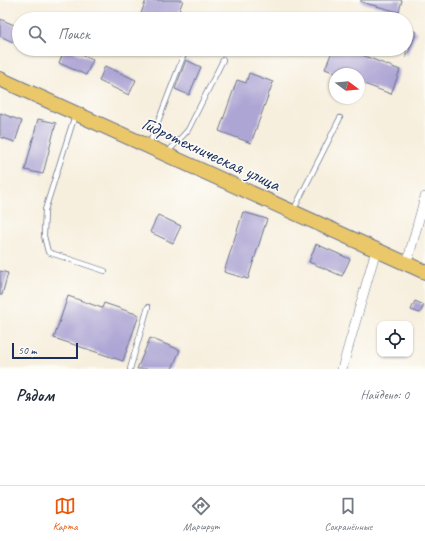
<!DOCTYPE html>
<html lang="ru">
<head>
<meta charset="utf-8">
<style>
  :root { --surface:#fff; --page:#f2f2f3; --text:#1f2937; --muted:#747a83; --line:#e0e1e3; --accent:#ea580c }
  body { margin:0; font-family:Caveat,sans-serif; background:var(--page); color:var(--text) }
  .controls { position:absolute; right:12px; bottom:12px; display:grid; overflow:hidden; border-radius:8px; box-shadow:0 1px 3px #0004 }
  .controls button { width:36px; height:36px; display:grid; place-items:center; padding:0; border:0; border-bottom:1px solid var(--line); background:var(--surface); color:var(--text); font:20px sans-serif }
  .compass { position:absolute; left:329px; top:68px; width:36px; height:36px; border-radius:50%; background:var(--surface); box-shadow:0 1px 3px #0004; rotate:106deg }
  .scale { position:absolute; left:12px; bottom:10px; width:66px; box-sizing:border-box; padding-left:4px; border:2px solid #1b2f5e; border-top:0; font-size:11px; line-height:14px; white-space:nowrap; color:#1b2f5e; -webkit-text-stroke:3px #fdfcf7; paint-order:stroke }
  .list { margin:0; padding:0; list-style:none }
  h2 { display:flex; justify-content:space-between; align-items:center; height:52px; margin:0; padding:0 16px; font-size:17px }
  h2 small { font-size:13px; font-weight:400; color:var(--muted) }
  .icon { flex:none; width:22px; height:22px; fill:none; stroke:currentColor; stroke-width:2; stroke-linecap:round; stroke-linejoin:round }
  .map { position:relative; flex:none; width:425px; height:369px; overflow:hidden }
  .search { position:absolute; background:var(--surface); box-shadow:0 1px 3px #0004; left:12px; right:12px; top:12px; height:44px; display:flex; align-items:center; gap:10px; box-sizing:border-box; padding:0 14px; border-radius:22px; color:var(--muted); font-size:15px }
  .sheet { height:116px; background:var(--surface) }
  nav { display:flex; justify-content:space-around; align-items:center; box-sizing:border-box; height:56px; border-top:1px solid var(--line); background:var(--surface); font-size:11px; color:var(--muted) }
  nav a { display:grid; justify-items:center; gap:2px }
  nav .on { color:var(--accent) }
  .map>svg:first-child { display:block }
  .building { fill:#ada5d4 }
  .lines { fill:none; stroke-linecap:round; stroke-linejoin:round }
  .service-casing { stroke:#68728b; stroke-width:6 }
  .minor-casing { stroke:#68728b; stroke-width:10 }
  .primary-casing { stroke:#68728b; stroke-width:16 }
  .service { stroke:#fff; stroke-width:4.5 }
  .minor { stroke:#fff; stroke-width:9 }
  .primary { stroke:#eac769; stroke-width:14 }
  .labels { text-anchor:middle; dominant-baseline:central; stroke-width:3; stroke-linejoin:round; paint-order:stroke }
  .street-label { font-size:19px; fill:#1b2f5e; stroke:#fdfcf7 }
</style>
</head>
<body>
<div class="map">
<svg width="425" height="369" viewBox="0 0 425 369">
  <rect width="100%" height="100%" fill="#fdfcf7"/>
  <filter id="ink" filterUnits="userSpaceOnUse"><feTurbulence type="fractalNoise" baseFrequency=".025" numOctaves="2"/><feDisplacementMap in="SourceGraphic" scale="8" xChannelSelector="R" yChannelSelector="G"/><feConvolveMatrix kernelMatrix="1 2 1 2 8 2 1 2 1" color-interpolation-filters="sRGB"/></filter>
  <filter id="wash" filterUnits="userSpaceOnUse"><feTurbulence type="fractalNoise" baseFrequency=".012" numOctaves="4" result="noise"/><feDisplacementMap in="SourceGraphic" scale="16" xChannelSelector="R" yChannelSelector="G"/><feGaussianBlur stdDeviation="0.9" result="paint"/><feColorMatrix in="noise" values="0 0 0 0 0 0 0 0 0 0 0 0 0 0 0 0 0 1.4 0 .05"/><feComposite in="paint" operator="in"/></filter>
  <g filter="url(#wash)">
    <rect width="100%" height="100%" fill="#f7efde"/>
    <g id="blocks">
      <!-- building -->
      <g class="building">
        <path d="M146,0H183L176,19H139Z"/>
        <path d="M361,0H402L399,12L361,2Z"/>
        <path d="M0,19L19,27L13,42L0,36Z"/>
        <path d="M406,28L417,32L406,58Z"/>
        <path d="M65,49H68L93,60L86,75L59,63Z"/>
        <path d="M333,49H347L400,70L391,94L359,82V74H338L325,69Z"/>
        <path d="M186,60L201,67L189,95L175,89Z"/>
        <path d="M105,66L136,80L129,95L99,81Z"/>
        <path d="M249,73L273,82L251,143L219,131L237,80L246,83Z"/>
        <path d="M0,113L22,121L15,142L0,137Z"/>
        <path d="M38,119L56,123L43,174L25,170Z"/>
        <path d="M243,212L267,219L248,279L224,272Z"/>
        <path d="M158,215L181,226L173,243L150,232Z"/>
        <path d="M316,244L350,259L342,276L309,262Z"/>
        <path d="M0,271L8,273L2,295H0Z"/>
        <path d="M68,296L102,308L104,303L139,315L123,361L54,338Z"/>
        <path d="M415,301L424,305L420,313L411,310Z"/>
        <path d="M150,338L180,350L172,369H137Z"/>
      </g>
    </g>
  </g>
  <g filter="url(#ink)">
    <use href="#blocks" fill-opacity="0" stroke="#68728b" stroke-width="1"/>
    <g class="lines">
      <!-- service casing -->
      <g class="service-casing">
        <g id="service">
          <path d="M75,115L45,210L44,236L48,252L105,271"/>
          <path d="M149,145L186,49"/>
          <path d="M167,153L188,130L223,60"/>
          <path d="M293,211L340,118"/>
          <path d="M130,369L148,307"/>
        </g>
      </g>
      <!-- minor casing -->
      <g class="minor-casing">
        <g id="minor">
          <path d="M407,263L425,197"/>
          <path d="M342,369L376,250"/>
        </g>
      </g>
      <!-- primary casing -->
      <g class="primary-casing">
        <path id="primary" d="M0,79L425,272"/>
      </g>
      <!-- service -->
      <use href="#service" class="service"/>
      <!-- minor -->
      <use href="#minor" class="minor"/>
      <!-- primary -->
      <use href="#primary" class="primary"/>
    </g>
  </g>
  <g class="labels">
    <!-- street labels -->
    <g class="street-label">
      <text transform="translate(211 154) rotate(25)">Гидротехническая улица</text>
    </g>
  </g>
</svg>
<div class="controls">
<button><svg class="icon" aria-label="locate" viewBox="0 0 24 24"><circle cx="12" cy="12" r="6"/><path d="M12 2v4M12 18v4M2 12h4M18 12h4"/></svg></button>
</div>
<svg class="compass" viewBox="-18 -18 36 36"><path d="M0-13l5 13h-10z" fill="#e53935"/><path d="M0 13l5-13h-10z" fill="#747a83"/></svg>
<div class="scale">50 m</div>
<div class="search"><svg class="icon" aria-label="search" viewBox="0 0 24 24"><circle cx="10" cy="10" r="6"/><path d="M15 15l6 6"/></svg>Поиск</div>
</div>
<section class="sheet">
<h2>Рядом<small>Найдено: 0</small></h2>
<ul class="list">
</ul>
</section>
<nav>
<a class="on"><svg class="icon" aria-label="map" viewBox="0 0 24 24"><path d="M3 6l6-2 6 2 6-2v14l-6 2-6-2-6 2zM9 4v14M15 6v14"/></svg>Карта</a>
<a><svg class="icon" aria-label="directions" viewBox="0 0 24 24"><path d="M12 3l9 9-9 9-9-9zM9 14v-3h6M13 9l2 2-2 2"/></svg>Маршрут</a>
<a><svg class="icon" aria-label="saved" viewBox="0 0 24 24"><path d="M7 4h10v16l-5-4-5 4z"/></svg>Сохранённые</a>
</nav>
</body>
</html>
